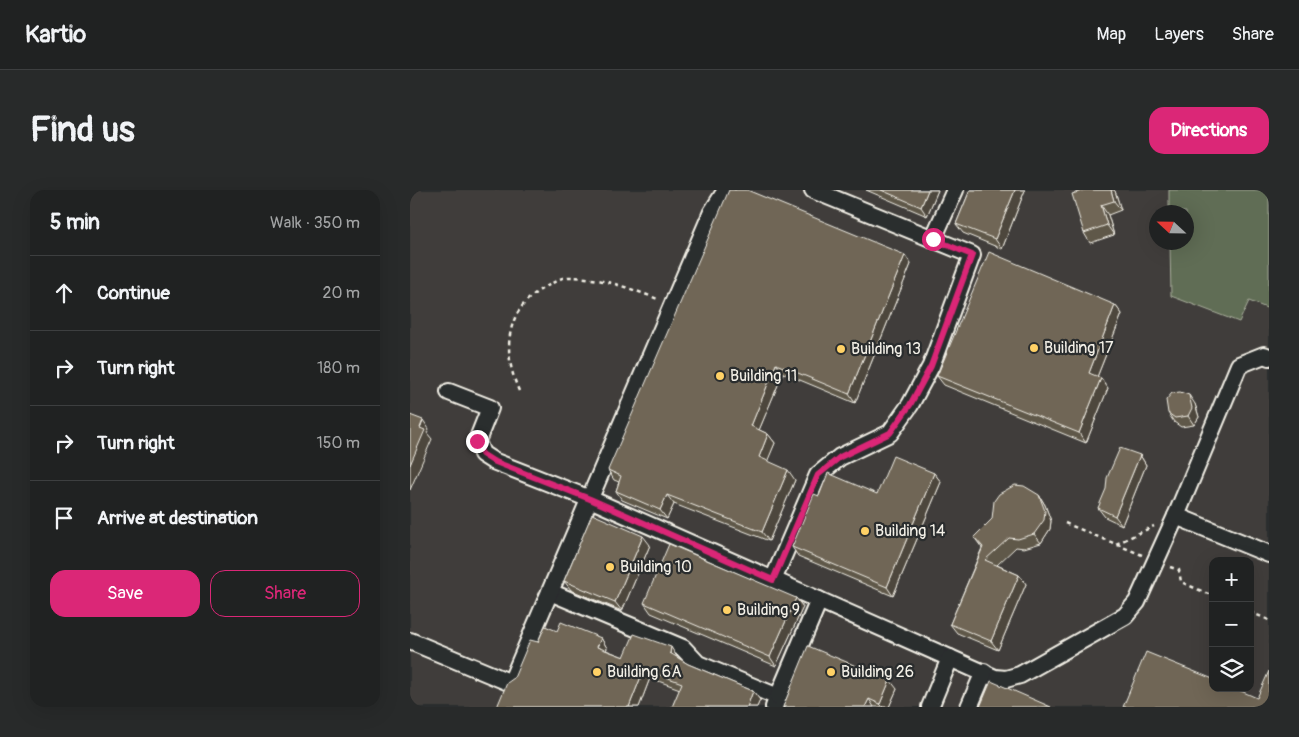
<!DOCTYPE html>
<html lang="en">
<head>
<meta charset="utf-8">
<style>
  :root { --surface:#202222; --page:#282a2a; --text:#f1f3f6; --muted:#a2a4a5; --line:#3d3f40; --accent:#db2777 }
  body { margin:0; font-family:Pangolin,sans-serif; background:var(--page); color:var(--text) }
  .controls { position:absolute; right:15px; bottom:15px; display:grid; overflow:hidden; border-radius:10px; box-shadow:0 5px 20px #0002 }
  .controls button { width:45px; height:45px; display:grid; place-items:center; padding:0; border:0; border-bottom:1px solid var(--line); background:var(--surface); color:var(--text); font:25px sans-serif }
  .compass { position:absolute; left:739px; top:15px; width:45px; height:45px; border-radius:50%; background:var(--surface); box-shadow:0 5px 20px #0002; rotate:292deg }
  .stop { position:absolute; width:15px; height:15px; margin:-11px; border:4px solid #db2777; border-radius:50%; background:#fff }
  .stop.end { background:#db2777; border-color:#fff; box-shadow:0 1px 5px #0008 }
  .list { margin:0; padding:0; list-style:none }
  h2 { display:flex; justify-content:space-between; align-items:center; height:65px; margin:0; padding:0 20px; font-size:21px }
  h2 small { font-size:16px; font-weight:400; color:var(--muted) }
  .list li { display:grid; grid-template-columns:32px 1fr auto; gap:15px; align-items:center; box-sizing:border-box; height:75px; padding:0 20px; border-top:1px solid var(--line) }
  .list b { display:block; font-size:19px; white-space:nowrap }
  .list em { font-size:16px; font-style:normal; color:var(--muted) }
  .actions { display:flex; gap:10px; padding:15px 20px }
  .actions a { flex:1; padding:11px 0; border:1px solid var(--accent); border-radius:15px; text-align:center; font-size:18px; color:var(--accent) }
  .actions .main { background:var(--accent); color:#fff }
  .icon { flex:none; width:28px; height:28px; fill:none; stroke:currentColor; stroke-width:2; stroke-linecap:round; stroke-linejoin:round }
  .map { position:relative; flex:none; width:859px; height:517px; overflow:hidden; border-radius:15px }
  header { display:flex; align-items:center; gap:30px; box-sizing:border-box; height:70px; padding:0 25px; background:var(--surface); border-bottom:1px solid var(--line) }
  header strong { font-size:24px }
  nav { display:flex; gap:28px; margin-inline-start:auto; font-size:18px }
  .intro { display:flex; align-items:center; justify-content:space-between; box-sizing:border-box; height:120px; padding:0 30px }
  h1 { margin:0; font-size:35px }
  .button { padding:12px 22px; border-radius:15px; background:var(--accent); color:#fff; font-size:18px; font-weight:700 }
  main { display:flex; gap:30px; padding:0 30px }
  aside { flex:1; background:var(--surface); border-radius:15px; box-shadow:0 5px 20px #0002 }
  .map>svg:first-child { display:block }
  .built { fill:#3f3e3a; fill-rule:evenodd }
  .green { fill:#616d54; stroke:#aaaf9e }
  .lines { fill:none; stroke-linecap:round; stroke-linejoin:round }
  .minor-casing { stroke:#f4f1e8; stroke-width:20 }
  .path { stroke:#f4f1e8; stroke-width:2.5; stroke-dasharray:4 4; stroke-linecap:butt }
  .minor { stroke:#2a2d2e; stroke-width:16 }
  .wall { fill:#5f584a; stroke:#f4f1e8 }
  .shaded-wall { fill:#4e473c; stroke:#f4f1e8 }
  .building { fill:#6f6656; stroke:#f4f1e8 }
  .route { stroke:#db2777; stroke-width:6 }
  .poi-dot { fill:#ffd166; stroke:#2a2d2e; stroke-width:2 }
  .labels { text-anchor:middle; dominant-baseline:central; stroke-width:4.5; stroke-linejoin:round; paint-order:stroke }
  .poi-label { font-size:16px; fill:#f4f1e8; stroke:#2a2d2e; text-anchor:start }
</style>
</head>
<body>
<header>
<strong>Kartio</strong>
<nav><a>Map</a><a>Layers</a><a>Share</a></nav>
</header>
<div class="intro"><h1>Find us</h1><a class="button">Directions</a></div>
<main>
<aside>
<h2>5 min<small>Walk · 350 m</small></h2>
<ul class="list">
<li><svg class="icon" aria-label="ahead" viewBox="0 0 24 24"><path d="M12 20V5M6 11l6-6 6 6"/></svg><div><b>Continue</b></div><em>20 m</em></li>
<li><svg class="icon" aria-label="right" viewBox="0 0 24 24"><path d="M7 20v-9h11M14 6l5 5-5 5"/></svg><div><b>Turn right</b></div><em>180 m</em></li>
<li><svg class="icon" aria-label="right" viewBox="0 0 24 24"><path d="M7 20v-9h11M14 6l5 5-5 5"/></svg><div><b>Turn right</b></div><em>150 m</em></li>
<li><svg class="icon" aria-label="arrive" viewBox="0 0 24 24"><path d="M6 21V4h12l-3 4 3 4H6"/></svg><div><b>Arrive at destination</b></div></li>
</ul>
<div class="actions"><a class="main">Save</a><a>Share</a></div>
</aside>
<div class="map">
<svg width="859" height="517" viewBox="0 0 859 517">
  <rect width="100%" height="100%" fill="#2a2d2e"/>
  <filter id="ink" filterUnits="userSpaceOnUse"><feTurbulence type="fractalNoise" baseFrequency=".02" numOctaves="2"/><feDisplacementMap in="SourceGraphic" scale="10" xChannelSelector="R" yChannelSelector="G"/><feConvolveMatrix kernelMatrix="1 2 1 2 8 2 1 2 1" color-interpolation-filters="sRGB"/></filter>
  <g filter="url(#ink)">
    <!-- built -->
    <path class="built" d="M0,0H859V517H0ZM746,22H776V52H746ZM803,371H840V498H803Z"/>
    <!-- green -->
    <path class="green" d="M759,0H859V119L839,111L829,132L761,106L760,53L776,52V22H759Z"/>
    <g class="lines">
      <!-- minor casing -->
      <g class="minor-casing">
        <g id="minor">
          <path d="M523,49L545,0"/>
          <path d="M39,202L80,218L67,251L72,264L83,271L180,309L585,488L596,489L610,485L715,426L727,412L766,326L829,175L854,165L859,167"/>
          <path d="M766,326L859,364"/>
          <path d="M363,390L408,285L430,267L480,243L500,215L521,176L562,65L403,0"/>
          <path d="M140,402L273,458L288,474L368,507L364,517"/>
          <path d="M0,451L101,493L302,22L316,0"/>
          <path d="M368,507L409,410"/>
          <path d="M520,517L540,468"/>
          <path d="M559,517L574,482"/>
        </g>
      </g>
      <!-- path -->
      <g class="path">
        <path d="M109,201C92,162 94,118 137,96C143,93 151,87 158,87C190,87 220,98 250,110"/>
        <path d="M655,333L732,365"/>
        <path d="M706,354L744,336"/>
        <path d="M760,377L769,380L771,392L803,406"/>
        <path d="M840,422L859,430"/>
      </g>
      <!-- minor -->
      <use href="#minor" class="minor"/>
    </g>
    <!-- wall -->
    <g class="wall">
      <path d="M456,0H528L517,26Z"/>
      <path d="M560,0H615L592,59L553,43L546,34Z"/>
      <path d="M675,0H704L705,1L711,20L698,25L704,45L680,53L674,43Z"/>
      <path d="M501,74L445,213L373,183L349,240L358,244L365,253L357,271L385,290L359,351L264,314L257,329L212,310L206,301L209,292L204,290L198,280Z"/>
      <path d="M705,115L712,124L687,187L698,198L676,253L534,195L527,186Z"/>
      <path d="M785,214L789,227L784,235L771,237L764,232L758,223Z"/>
      <path d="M730,265L736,275L712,335L695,327L688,318Z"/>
      <path d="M524,283L531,292L483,406L388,366L382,357L409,306L467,304Z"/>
      <path d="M629,305L635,315L641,331L640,339L631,353L614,358L606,357L587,375L609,385L616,394L588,460L547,443L540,434L572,358L564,347Z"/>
      <path d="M240,355L212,421L161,400L154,391Z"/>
      <path d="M386,408L393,417L366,476L241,423L234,413Z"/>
      <path d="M191,448L197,458L196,460L214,467H267V468L278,474L343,501L350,510L347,517H262L270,499L240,488L229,517H87L104,488L128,452Z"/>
      <path d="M487,499L479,517H373Z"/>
    </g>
    <!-- shaded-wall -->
    <g class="shaded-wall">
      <path d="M518,0H528L517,26L511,17Z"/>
      <path d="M605,0H615L592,59L585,49Z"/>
      <path d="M701,0H704L705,1L711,20L704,11Z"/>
      <path d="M691,15L698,25L704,45L697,35Z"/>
      <path d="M495,65L501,74L445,213L439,204Z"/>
      <path d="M705,115L712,124L685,192L679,183Z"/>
      <path d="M366,174L373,183L347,245L341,236Z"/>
      <path d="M691,188L698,198L676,253L669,243Z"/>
      <path d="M779,205L785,214L789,227L784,235L778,226Z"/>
      <path d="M13,230L19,239L17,243L22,249L0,300V275L10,238Z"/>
      <path d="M358,244L365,253L355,277L349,267Z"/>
      <path d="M730,265L736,275L712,335L705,326Z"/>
      <path d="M378,280L385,290L359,351L352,342Z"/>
      <path d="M524,283L531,292L483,406L477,397Z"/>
      <path d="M257,305L264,314L257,329L250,320Z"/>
      <path d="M629,305L635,315L641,331L640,339L631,353L624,344Z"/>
      <path d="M233,346L240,355L212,421L205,412Z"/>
      <path d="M609,385L616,394L588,460L581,451Z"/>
      <path d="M386,408L393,417L366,476L360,467Z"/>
      <path d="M191,448L197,458L193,466L187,457Z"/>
      <path d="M261,457L267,467V473L260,463Z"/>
      <path d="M234,479L240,488L229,517H219Z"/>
      <path d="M480,490L487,499L479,517H473L470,514Z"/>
      <path d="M343,501L350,510L347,517H337Z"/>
      <path d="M459,509L464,517H455Z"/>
    </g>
    <!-- building -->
    <g class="building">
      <path d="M319,0H337L495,65L439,204L366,174L341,236L358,244L349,267L378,280L352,342L257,305L250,320L206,301L211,286L198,280Z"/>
      <path d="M471,0H518L511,17Z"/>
      <path d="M560,0H605L585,49L546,34Z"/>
      <path d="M675,0H701L704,11L691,15L697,35L674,43L662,4Z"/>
      <path d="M579,62L705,115L679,183L691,188L669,243L527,186Z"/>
      <path d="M770,202L779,205L782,218L778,226L765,228L758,223L756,210L762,203Z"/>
      <path d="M0,225L13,230L10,238L15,240L0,275Z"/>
      <path d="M710,258L730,265L705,326L688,318L696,299L697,288Z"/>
      <path d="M483,266L524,283L477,397L382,357L404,304L409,306L418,283L467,304Z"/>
      <path d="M605,295L614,296L629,305L635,321L634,330L624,344L608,349L599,348L575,370L609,385L581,451L540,434L573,357L564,347L582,329L584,311L589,304Z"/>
      <path d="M182,324L233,346L205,412L154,391Z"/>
      <path d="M259,354L386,408L360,467L234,413Z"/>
      <path d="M151,432L191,448L187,457L214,467L224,444L261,457L260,463L278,474L343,501L337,517H262L272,493L234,479L219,517H87L97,493L104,488L120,450L128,452L135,436L147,441Z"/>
      <path d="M398,456L480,490L470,514L459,509L455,517H373Z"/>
      <path d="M736,462L803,489V498H824L847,508L859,481V517H713Z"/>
      <path d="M581,491L641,517H570Z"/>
    </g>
  </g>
  <g class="lines" filter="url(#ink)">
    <!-- route -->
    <path class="route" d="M67,251L72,264L83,271L180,309L363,390L408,285L430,267L480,243L500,215L521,176L562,65L523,49"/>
  </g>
  <!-- markers -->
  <g class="poi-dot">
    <circle cx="624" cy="158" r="5"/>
    <circle cx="431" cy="159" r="5"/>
    <circle cx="310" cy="186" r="5"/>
    <circle cx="455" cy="341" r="5"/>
    <circle cx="200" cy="377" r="5"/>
    <circle cx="317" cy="420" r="5"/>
    <circle cx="187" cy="482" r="5"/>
    <circle cx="421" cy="482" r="5"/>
  </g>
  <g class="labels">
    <!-- poi labels -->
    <g class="poi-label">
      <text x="634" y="158">Building 17</text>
      <text x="441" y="159">Building 13</text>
      <text x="320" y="186">Building 11</text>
      <text x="465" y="341">Building 14</text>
      <text x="210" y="377">Building 10</text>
      <text x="327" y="420">Building 9</text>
      <text x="197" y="482">Building 6A</text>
      <text x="431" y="482">Building 26</text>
    </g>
  </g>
</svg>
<div class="controls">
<button>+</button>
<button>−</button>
<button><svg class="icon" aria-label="layers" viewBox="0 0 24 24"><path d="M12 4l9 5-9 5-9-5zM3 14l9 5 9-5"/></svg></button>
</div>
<svg class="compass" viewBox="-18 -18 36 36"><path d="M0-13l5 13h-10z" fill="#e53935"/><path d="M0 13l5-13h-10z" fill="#a2a4a5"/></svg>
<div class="stop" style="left:523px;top:49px"></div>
<div class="stop end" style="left:67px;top:251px"></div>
</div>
</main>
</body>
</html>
